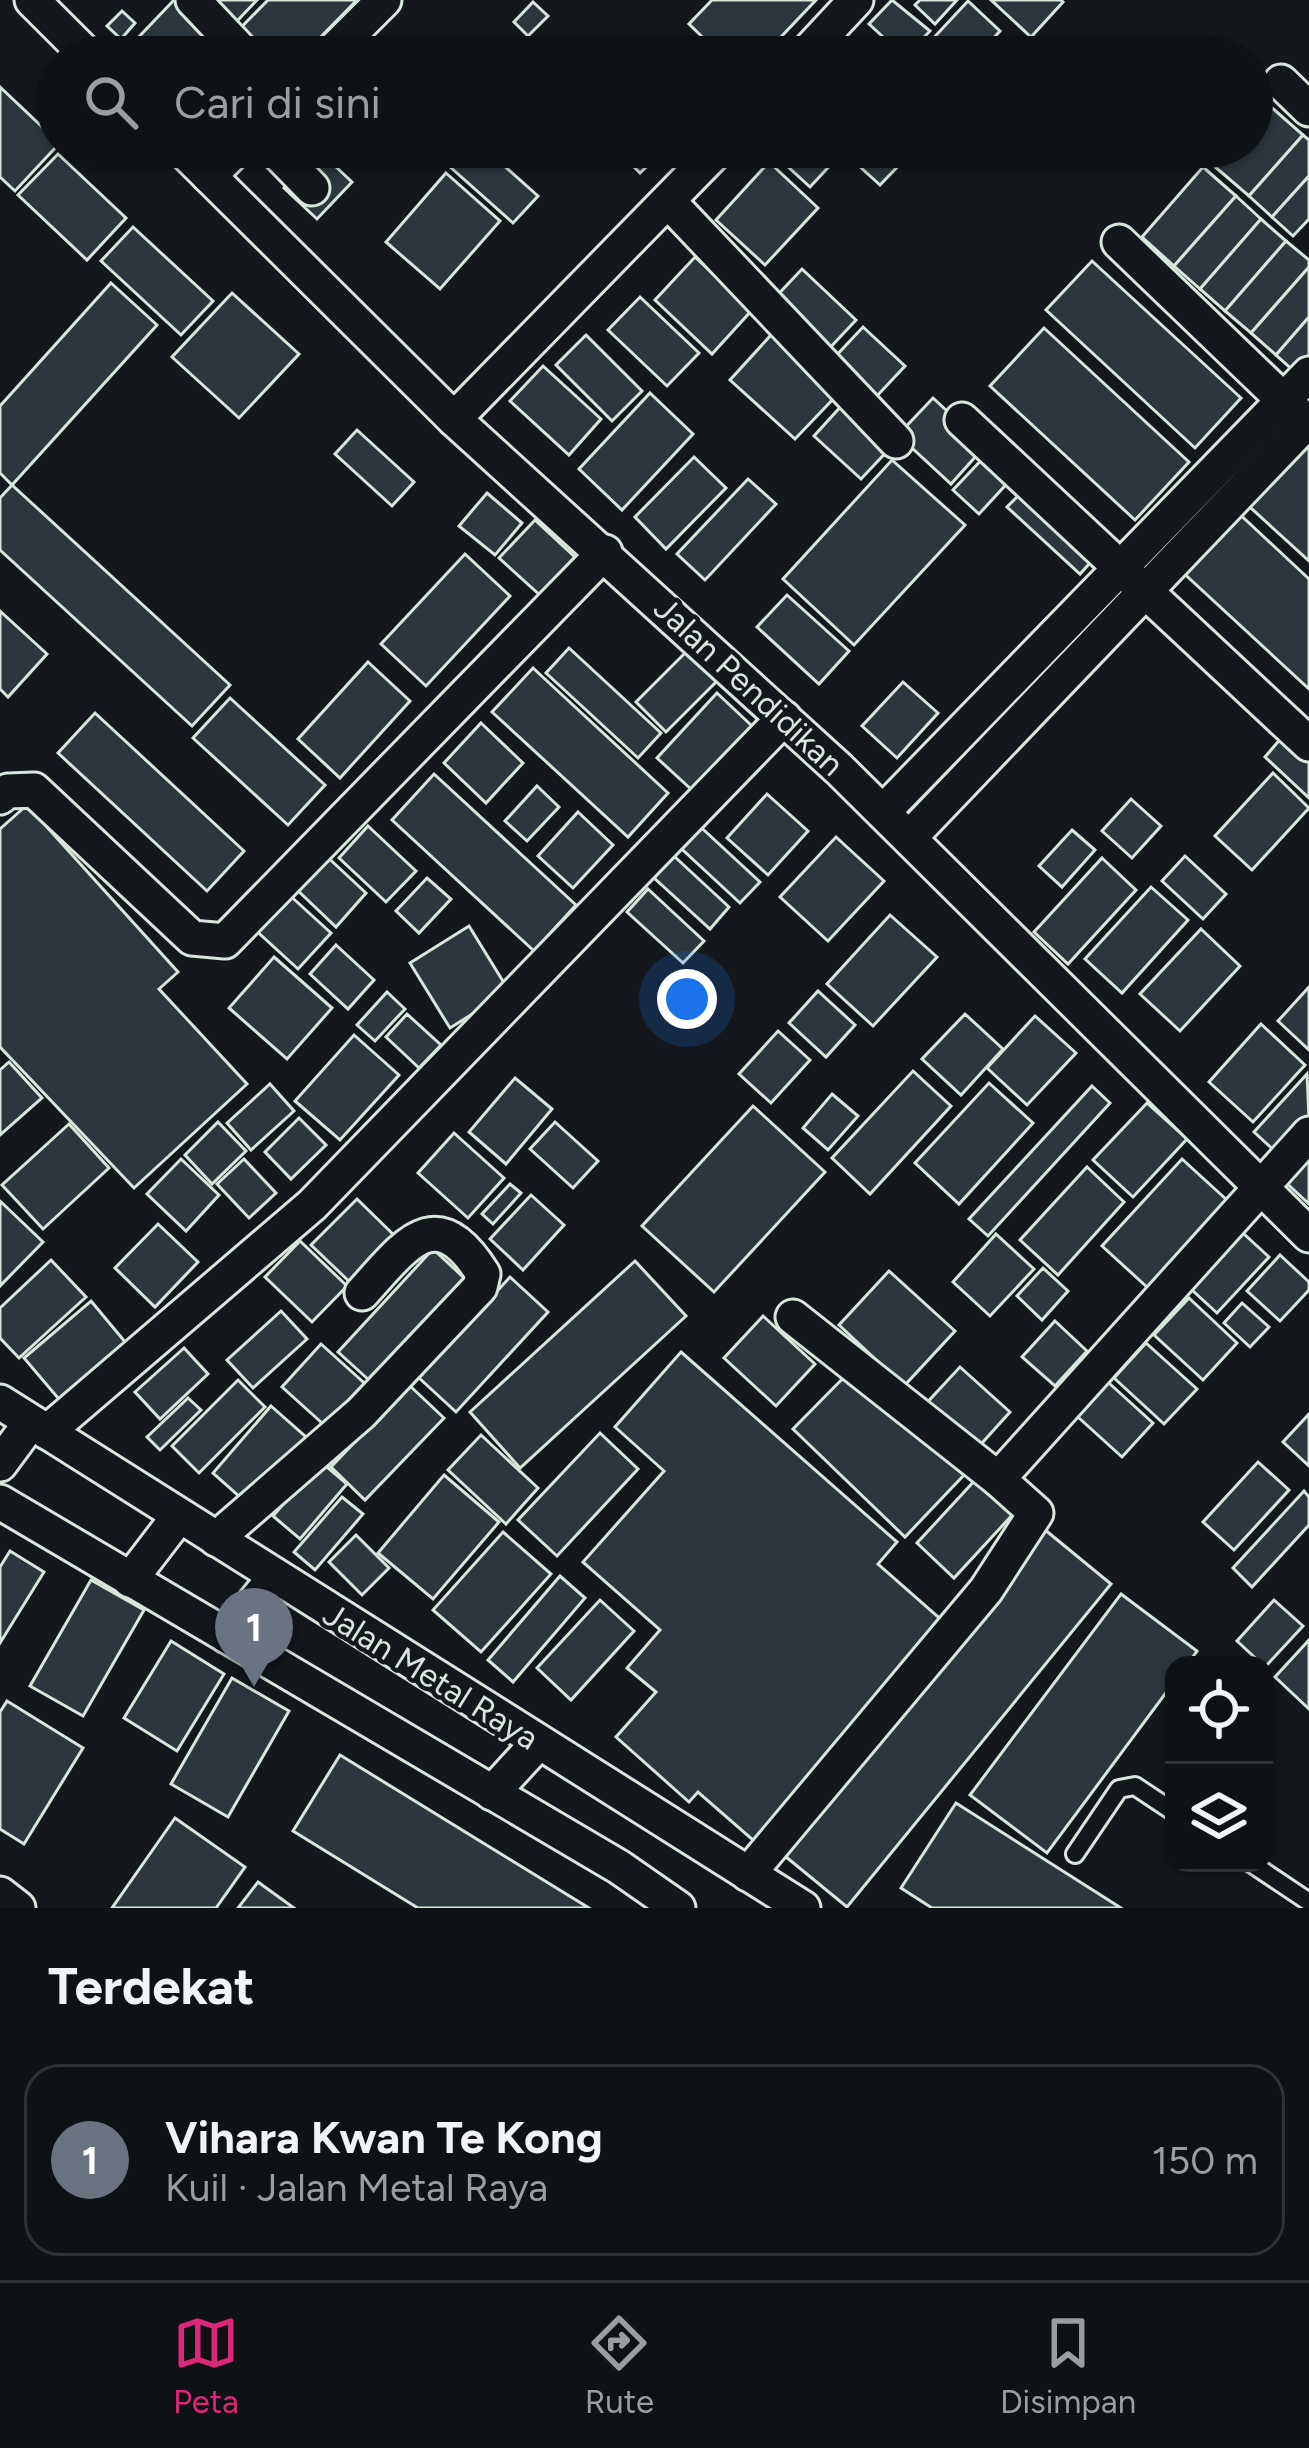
<!DOCTYPE html>
<html lang="id">
<head>
<meta charset="utf-8">
<style>
  :root { --surface:#0f1215; --page:#181b1e; --text:#f1f3f6; --muted:#9b9ea0; --line:#2f3234; --accent:#db2777 }
  body { margin:0; font-family:Figtree,sans-serif; background:var(--page); color:var(--text) }
  .controls { position:absolute; right:36px; bottom:36px; display:grid; overflow:hidden; border-radius:24px; box-shadow:0 3px 9px #0004 }
  .controls button { width:108px; height:108px; display:grid; place-items:center; padding:0; border:0; border-bottom:3px solid var(--line); background:var(--surface); color:var(--text); font:60px sans-serif }
  .you { position:absolute; left:687px; top:999px; width:42px; height:42px; margin:-30px; border:9px solid #fff; border-radius:50%; background:#1a73e8; box-shadow:0 0 0 18px #1a73e833 }
  .badge { display:grid; place-items:center; width:78px; height:78px; border-radius:50%; background:var(--accent); color:#fff; font-size:39px; font-weight:700 }
  .pin { position:absolute; translate:-50% -99px; filter:drop-shadow(0 3px 6px #0008) }
  .pin::after { content:''; position:absolute; top:63px; width:42px; height:36px; background:inherit; clip-path:polygon(0 0,100% 0,50% 100%) }
  .list { margin:0; padding:0; list-style:none }
  h2 { display:flex; justify-content:space-between; align-items:center; height:156px; margin:0; padding:0 48px; font-size:51px }
  h2 small { font-size:39px; font-weight:400; color:var(--muted) }
  .list li { display:grid; grid-template-columns:78px 1fr auto; gap:36px; align-items:center; box-sizing:border-box; height:192px; margin:0 24px 24px; padding:0 24px; border:3px solid var(--line); border-radius:36px }
  .list b { display:block; font-size:45px; white-space:nowrap }
  .list p { margin:0; font-size:39px; white-space:nowrap; color:var(--muted) }
  .list em { font-size:39px; font-style:normal; color:var(--muted) }
  .icon { flex:none; width:66px; height:66px; fill:none; stroke:currentColor; stroke-width:2; stroke-linecap:round; stroke-linejoin:round }
  .map { position:relative; flex:none; width:1309px; height:1908px; overflow:hidden }
  .search { position:absolute; background:var(--surface); box-shadow:0 3px 9px #0004; left:36px; right:36px; top:36px; height:132px; display:flex; align-items:center; gap:30px; box-sizing:border-box; padding:0 42px; border-radius:66px; color:var(--muted); font-size:45px }
  .sheet { height:372px; background:var(--surface) }
  nav { display:flex; justify-content:space-around; align-items:center; box-sizing:border-box; height:168px; border-top:3px solid var(--line); background:var(--surface); font-size:33px; color:var(--muted) }
  nav a { display:grid; justify-items:center; gap:6px }
  nav .on { color:var(--accent) }
  .map>svg:first-child { display:block }
  .building { fill:#2c363c; stroke:#d8e6dc; stroke-width:3 }
  .lines { fill:none; stroke-linecap:round; stroke-linejoin:round }
  .lane-casing { stroke:#d8e6dc; stroke-width:22 }
  .street-casing { stroke:#d8e6dc; stroke-width:39 }
  .lane { stroke:#14181c; stroke-width:16 }
  .street { stroke:#14181c; stroke-width:33 }
  .labels { text-anchor:middle; dominant-baseline:central; stroke-width:9; stroke-linejoin:round; paint-order:stroke }
  .street-label { font-size:33px; fill:#d8e6dc; stroke:#14181c }
</style>
</head>
<body>
<div class="map">
<svg width="1309" height="1908" viewBox="0 0 1309 1908">
  <rect width="100%" height="100%" fill="#14181c"/>
  <!-- building -->
  <g class="building">
    <path d="M174,0H257L203,57H150L134,42Z"/>
    <path d="M268,0H357L301,57H212Z"/>
    <path d="M712,0H816L762,57H723L689,24Z"/>
    <path d="M892,0L930,31L905,57L869,24Z"/>
    <path d="M920,0H957L935,24L915,5Z"/>
    <path d="M991,0H1061L1063,2L1031,37Z"/>
    <path d="M968,1L1000,31L976,57H939L926,46Z"/>
    <path d="M533,2L548,16L528,36L514,22Z"/>
    <path d="M122,11L135,23L121,39L107,26Z"/>
    <path d="M0,87L57,141V146L15,191L0,177Z"/>
    <path d="M1262,99L1303,135L1249,196L1207,160L1218,147H1252V110Z"/>
    <path d="M1303,135L1309,140V176L1272,217L1249,196Z"/>
    <path d="M466,147H483L538,196L513,223L449,166Z"/>
    <path d="M614,147H667L640,173Z"/>
    <path d="M803,147H823L836,159L810,187L786,165Z"/>
    <path d="M877,147H891L905,159L880,185L859,166Z"/>
    <path d="M319,151L352,182L317,219L284,188Z"/>
    <path d="M58,154L126,218L87,260L18,195Z"/>
    <path d="M769,162L818,208L765,265L716,220Z"/>
    <path d="M1203,167L1236,196L1174,266L1142,237Z"/>
    <path d="M446,173L500,221L440,289L386,242Z"/>
    <path d="M1309,176V219L1293,236L1272,217Z"/>
    <path d="M1236,196L1261,219L1200,289L1174,266Z"/>
    <path d="M1261,219L1286,241L1225,311L1200,289Z"/>
    <path d="M133,227L213,301L181,335L101,261Z"/>
    <path d="M1286,241L1309,260V267L1251,333L1225,311Z"/>
    <path d="M695,257L752,310L712,354L655,300Z"/>
    <path d="M1092,261L1241,398L1195,448L1046,310Z"/>
    <path d="M1309,267V317L1276,355L1251,333Z"/>
    <path d="M802,269L856,320L825,353L770,303Z"/>
    <path d="M111,283L157,325L12,485L0,473V406Z"/>
    <path d="M232,293L299,354L239,418L172,357Z"/>
    <path d="M640,297L699,353L667,386L608,330Z"/>
    <path d="M1309,317V372L1303,379L1276,355Z"/>
    <path d="M863,327L905,366L876,397L834,358Z"/>
    <path d="M1044,328L1189,462L1135,520L990,386Z"/>
    <path d="M586,335L642,391L612,421L556,365Z"/>
    <path d="M771,335L836,396L795,439L730,380Z"/>
    <path d="M543,366L601,419L569,455L510,401Z"/>
    <path d="M650,393L693,434L622,510L579,469Z"/>
    <path d="M933,398L985,446L951,484L898,435Z"/>
    <path d="M845,402L892,446L861,479L814,436Z"/>
    <path d="M357,430L414,482L392,506L335,454Z"/>
    <path d="M1299,436L1309,446V561L1241,499Z"/>
    <path d="M987,454L1013,477L979,514L953,490Z"/>
    <path d="M694,457L726,488L666,549L635,517Z"/>
    <path d="M892,460L965,525L854,645L783,579Z"/>
    <path d="M748,479L776,504L705,580L677,554Z"/>
    <path d="M12,485L230,685L192,726L0,550V498Z"/>
    <path d="M1025,489L1097,555L1080,574L1007,507Z"/>
    <path d="M487,493L522,523L495,555L459,526Z"/>
    <path d="M1233,508L1309,579V689L1178,568Z"/>
    <path d="M535,520L577,559L542,597L499,558Z"/>
    <path d="M465,554L510,596L426,686L381,644Z"/>
    <path d="M787,595L849,651L819,684L757,627Z"/>
    <path d="M0,611L47,654L8,697L0,689Z"/>
    <path d="M691,647L721,677L666,732L636,702Z"/>
    <path d="M569,648L661,733L638,758L546,673Z"/>
    <path d="M368,662L410,701L340,778L298,739Z"/>
    <path d="M533,668L668,793L628,837L492,712Z"/>
    <path d="M903,682L938,713L897,758L862,726Z"/>
    <path d="M717,693L752,726L693,791L657,758Z"/>
    <path d="M230,698L325,785L288,825L193,738Z"/>
    <path d="M95,713L244,851L207,891L58,753Z"/>
    <path d="M481,723L523,763L486,803L444,763Z"/>
    <path d="M1283,736L1309,760V798L1265,757Z"/>
    <path d="M1273,773L1309,808L1252,870L1215,836Z"/>
    <path d="M434,774L576,905L534,951L392,820Z"/>
    <path d="M537,786L559,807L527,841L505,821Z"/>
    <path d="M767,794L808,831L768,875L727,838Z"/>
    <path d="M1131,799L1161,826L1132,858L1102,831Z"/>
    <path d="M27,805L178,972L159,989L247,1084L134,1188L0,1047V829Z"/>
    <path d="M578,812L613,845L573,888L538,856Z"/>
    <path d="M692,819L760,882L740,903L672,840Z"/>
    <path d="M368,826L416,871L386,902L339,858Z"/>
    <path d="M1072,830L1095,850L1062,887L1039,866Z"/>
    <path d="M836,837L884,881L828,941L780,897Z"/>
    <path d="M662,845L729,907L710,929L642,867Z"/>
    <path d="M322,852L366,893L336,927L292,885Z"/>
    <path d="M1185,856L1226,894L1203,919L1162,881Z"/>
    <path d="M1102,858L1136,890L1068,964L1034,932Z"/>
    <path d="M427,878L451,899L419,933L396,911Z"/>
    <path d="M1151,887L1188,920L1122,993L1085,959Z"/>
    <path d="M648,889L704,941L683,963L627,912Z"/>
    <path d="M285,891L331,933L298,969L252,927Z"/>
    <path d="M890,915L937,957L873,1026L827,984Z"/>
    <path d="M469,926L509,991L450,1028L410,963Z"/>
    <path d="M1201,929L1240,966L1180,1031L1140,994Z"/>
    <path d="M336,945L374,980L348,1009L310,974Z"/>
    <path d="M274,957L332,1008L287,1059L229,1008Z"/>
    <path d="M1309,987V1050L1278,1021Z"/>
    <path d="M818,991L855,1025L826,1057L789,1023Z"/>
    <path d="M387,992L405,1009L375,1041L357,1025Z"/>
    <path d="M407,1014L441,1045L419,1068L386,1037Z"/>
    <path d="M965,1014L1003,1049L961,1095L922,1059Z"/>
    <path d="M1035,1016L1076,1053L1027,1105L987,1068Z"/>
    <path d="M1261,1024L1305,1065L1253,1122L1209,1082Z"/>
    <path d="M778,1031L810,1060L771,1103L739,1074Z"/>
    <path d="M354,1035L399,1075L340,1140L295,1101Z"/>
    <path d="M9,1062L42,1098L0,1135V1070Z"/>
    <path d="M913,1071L951,1106L870,1194L832,1158Z"/>
    <path d="M1307,1074L1309,1119L1277,1153L1254,1132Z"/>
    <path d="M515,1078L552,1109L506,1164L469,1132Z"/>
    <path d="M989,1083L1033,1123L959,1204L915,1163Z"/>
    <path d="M270,1084L294,1111L251,1150L227,1123Z"/>
    <path d="M1092,1086L1110,1103L988,1236L969,1219Z"/>
    <path d="M832,1094L858,1116L828,1150L803,1128Z"/>
    <path d="M1147,1103L1187,1139L1133,1197L1093,1160Z"/>
    <path d="M753,1106L825,1172L714,1292L642,1226Z"/>
    <path d="M299,1118L326,1145L291,1179L265,1152Z"/>
    <path d="M218,1122L246,1151L212,1184L185,1155Z"/>
    <path d="M555,1122L598,1161L573,1188L530,1149Z"/>
    <path d="M69,1124L109,1168L43,1229L2,1185Z"/>
    <path d="M454,1133L504,1178L468,1218L418,1173Z"/>
    <path d="M1309,1145V1204L1280,1177Z"/>
    <path d="M181,1159L219,1195L186,1231L147,1194Z"/>
    <path d="M244,1159L276,1193L249,1218L217,1184Z"/>
    <path d="M1182,1159L1228,1201L1148,1288L1102,1246Z"/>
    <path d="M1087,1167L1124,1202L1058,1275L1020,1240Z"/>
    <path d="M510,1184L521,1193L493,1224L482,1214Z"/>
    <path d="M531,1195L564,1225L523,1270L490,1239Z"/>
    <path d="M357,1199L401,1242L356,1288L311,1245Z"/>
    <path d="M0,1201L43,1242L0,1286Z"/>
    <path d="M1232,1223L1269,1257L1217,1313L1181,1280Z"/>
    <path d="M158,1224L198,1262L155,1307L115,1268Z"/>
    <path d="M996,1234L1034,1269L990,1316L953,1282Z"/>
    <path d="M300,1241L347,1286L312,1322L265,1277Z"/>
    <path d="M433,1249L475,1288L381,1391L338,1352Z"/>
    <path d="M1280,1255L1309,1282V1290L1280,1321L1247,1291Z"/>
    <path d="M51,1260L86,1297L19,1358L0,1338V1308Z"/>
    <path d="M635,1261L686,1316L520,1468L470,1412Z"/>
    <path d="M1043,1268L1068,1291L1042,1320L1017,1296Z"/>
    <path d="M889,1271L955,1331L904,1386L839,1325Z"/>
    <path d="M510,1277L548,1312L456,1412L418,1377Z"/>
    <path d="M1189,1298L1237,1343L1203,1380L1154,1335Z"/>
    <path d="M91,1301L136,1355L69,1411L24,1358Z"/>
    <path d="M1242,1303L1269,1327L1250,1347L1224,1323Z"/>
    <path d="M281,1311L307,1339L253,1388L227,1360Z"/>
    <path d="M763,1316L815,1364L776,1406L724,1358Z"/>
    <path d="M1055,1321L1087,1351L1055,1386L1022,1357Z"/>
    <path d="M1146,1343L1197,1389L1164,1424L1114,1378Z"/>
    <path d="M321,1344L372,1390L332,1432L282,1387Z"/>
    <path d="M184,1348L208,1374L160,1419L135,1392Z"/>
    <path d="M681,1352L897,1542L878,1564L946,1624L754,1841L698,1792L689,1802L616,1737L656,1692L627,1668L660,1630L583,1562L664,1471L615,1427Z"/>
    <path d="M960,1367L1010,1412L972,1454L922,1408Z"/>
    <path d="M853,1368L964,1475L905,1537L793,1429Z"/>
    <path d="M1099,1374L1153,1423L1122,1457L1068,1408Z"/>
    <path d="M238,1380L265,1407L199,1473L172,1446Z"/>
    <path d="M409,1385L444,1418L365,1500L331,1467Z"/>
    <path d="M188,1398L201,1410L160,1450L147,1437Z"/>
    <path d="M271,1406L306,1437L248,1504L213,1473Z"/>
    <path d="M1309,1414V1466L1283,1442Z"/>
    <path d="M600,1433L638,1469L557,1556L518,1520Z"/>
    <path d="M481,1435L538,1488L506,1524L448,1470Z"/>
    <path d="M320,1461L347,1484L300,1539L273,1516Z"/>
    <path d="M1258,1462L1289,1490L1234,1550L1203,1522Z"/>
    <path d="M444,1475L499,1522L433,1599L378,1553Z"/>
    <path d="M978,1477L1015,1512L954,1578L917,1543Z"/>
    <path d="M1304,1491L1309,1497V1525L1252,1587L1233,1568Z"/>
    <path d="M342,1497L363,1514L315,1570L294,1552Z"/>
    <path d="M1044,1529L1111,1584L847,1907L780,1852Z"/>
    <path d="M503,1532L551,1574L481,1652L433,1610Z"/>
    <path d="M356,1535L389,1568L362,1595L329,1562Z"/>
    <path d="M10,1551L44,1572L0,1643V1567Z"/>
    <path d="M560,1576L585,1598L513,1682L488,1660Z"/>
    <path d="M91,1580L144,1610L83,1716L30,1686Z"/>
    <path d="M1121,1594L1197,1651L1187,1665H1174V1682L1047,1853L970,1795Z"/>
    <path d="M600,1600L634,1631L571,1700L537,1668Z"/>
    <path d="M1274,1600L1303,1626L1265,1667L1237,1641Z"/>
    <path d="M1309,1640V1709L1275,1677Z"/>
    <path d="M171,1641L224,1674L177,1751L124,1718Z"/>
    <path d="M232,1678L289,1711L228,1817L171,1784Z"/>
    <path d="M7,1701L83,1748L24,1844L0,1829V1712Z"/>
    <path d="M340,1755L589,1908H418L293,1831Z"/>
    <path d="M956,1803L1121,1908H932L901,1888Z"/>
    <path d="M175,1818L245,1867L216,1908H112Z"/>
    <path d="M258,1882L294,1908H238Z"/>
  </g>
  <g class="lines">
    <!-- lane casing -->
    <g class="lane-casing">
      <g id="lane">
        <path d="M1075,1854L1119,1789L1135,1786L1174,1812"/>
        <path d="M1251,1863L1309,1902"/>
      </g>
    </g>
    <!-- street casing -->
    <g class="street-casing">
      <g id="street">
        <path d="M32,0L89,57"/>
        <path d="M193,0L247,57"/>
        <path d="M327,57L384,0"/>
        <path d="M803,57L856,0"/>
        <path d="M1281,82L1309,109"/>
        <path d="M180,147L454,419L839,769L1309,1235"/>
        <path d="M272,147L312,188"/>
        <path d="M209,176L238,147"/>
        <path d="M669,202L896,441"/>
        <path d="M1119,242L1298,414"/>
        <path d="M454,419L720,147"/>
        <path d="M962,420L1309,744"/>
        <path d="M0,797L8,791L34,790L192,938L225,941L605,552"/>
        <path d="M883,812L1309,374"/>
        <path d="M909,838L1309,420"/>
        <path d="M793,1317L998,1479"/>
        <path d="M0,1402L803,1908"/>
        <path d="M47,1432L312,1205L784,718"/>
        <path d="M0,1464L31,1422"/>
        <path d="M0,1502L619,1867L678,1908"/>
        <path d="M216,1539L361,1413L480,1287L483,1274C436,1198 405,1246 362,1293"/>
        <path d="M130,1580L179,1516"/>
        <path d="M227,1636L275,1577"/>
        <path d="M492,1793L537,1744"/>
        <path d="M748,1874L986,1590L1036,1513L998,1479L1309,1134"/>
        <path d="M0,1894L18,1908"/>
      </g>
    </g>
    <!-- lane -->
    <use href="#lane" class="lane"/>
    <!-- street -->
    <use href="#street" class="street"/>
  </g>
  <g class="labels">
    <!-- street labels -->
    <g class="street-label">
      <text transform="translate(749 686) rotate(43)">Jalan Pendidikan</text>
      <text transform="translate(431 1676) rotate(32)">Jalan Metal Raya</text>
    </g>
  </g>
</svg>
<div class="controls">
<button><svg class="icon" aria-label="locate" viewBox="0 0 24 24"><circle cx="12" cy="12" r="6"/><path d="M12 2v4M12 18v4M2 12h4M18 12h4"/></svg></button>
<button><svg class="icon" aria-label="layers" viewBox="0 0 24 24"><path d="M12 4l9 5-9 5-9-5zM3 14l9 5 9-5"/></svg></button>
</div>
<div class="you"></div>
<div class="pin badge" style="left:254px;top:1687px;background:#6b7280">1</div>
<div class="search"><svg class="icon" aria-label="search" viewBox="0 0 24 24"><circle cx="10" cy="10" r="6"/><path d="M15 15l6 6"/></svg>Cari di sini</div>
</div>
<section class="sheet">
<h2>Terdekat<small></small></h2>
<ul class="list">
<li><span class="badge" style="background:#6b7280">1</span><div><b>Vihara Kwan Te Kong</b><p>Kuil · Jalan Metal Raya</p></div><em>150 m</em></li>
</ul>
</section>
<nav>
<a class="on"><svg class="icon" aria-label="map" viewBox="0 0 24 24"><path d="M3 6l6-2 6 2 6-2v14l-6 2-6-2-6 2zM9 4v14M15 6v14"/></svg>Peta</a>
<a><svg class="icon" aria-label="directions" viewBox="0 0 24 24"><path d="M12 3l9 9-9 9-9-9zM9 14v-3h6M13 9l2 2-2 2"/></svg>Rute</a>
<a><svg class="icon" aria-label="saved" viewBox="0 0 24 24"><path d="M7 4h10v16l-5-4-5 4z"/></svg>Disimpan</a>
</nav>
</body>
</html>
